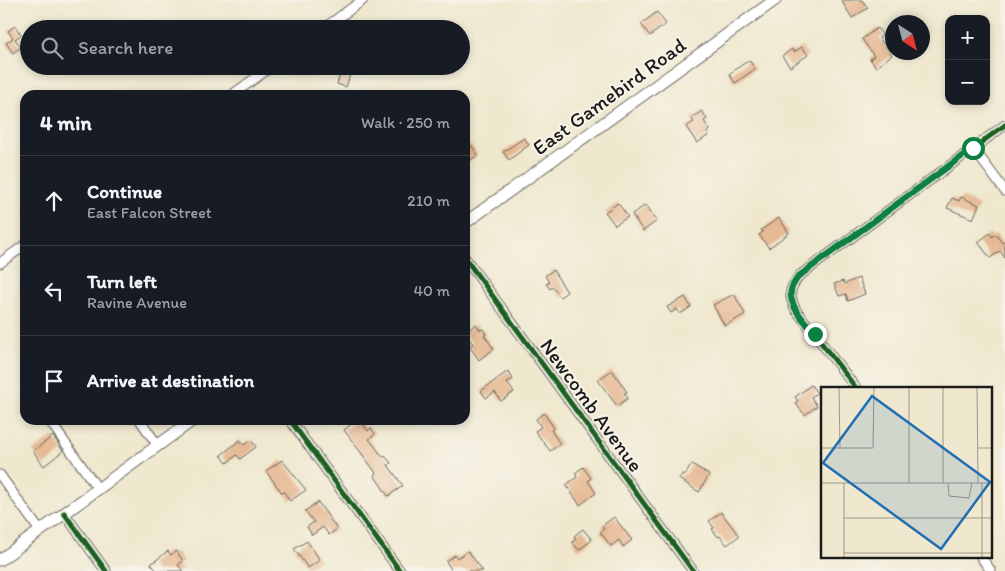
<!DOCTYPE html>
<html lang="en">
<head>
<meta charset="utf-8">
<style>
  :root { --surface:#171b24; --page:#242831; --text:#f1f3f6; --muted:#9ea1a6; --line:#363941 }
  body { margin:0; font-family:Itim,sans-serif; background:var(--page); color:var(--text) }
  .controls { position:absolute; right:15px; top:15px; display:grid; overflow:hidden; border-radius:10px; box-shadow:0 2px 8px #0003 }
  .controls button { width:45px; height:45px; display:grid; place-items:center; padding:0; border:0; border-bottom:1px solid var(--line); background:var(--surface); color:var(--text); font:25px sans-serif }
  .compass { position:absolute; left:885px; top:15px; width:45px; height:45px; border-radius:50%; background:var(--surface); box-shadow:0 2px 8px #0003; rotate:144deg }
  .stop { position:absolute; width:15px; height:15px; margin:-11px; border:4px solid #0b8043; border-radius:50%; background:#fff }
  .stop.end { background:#0b8043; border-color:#fff; box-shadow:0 1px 5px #0008 }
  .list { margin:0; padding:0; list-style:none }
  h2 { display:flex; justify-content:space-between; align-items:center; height:65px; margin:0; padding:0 20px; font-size:21px }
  h2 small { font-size:16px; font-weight:400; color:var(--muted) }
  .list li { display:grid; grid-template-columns:32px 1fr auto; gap:15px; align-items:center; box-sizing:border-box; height:90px; padding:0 20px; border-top:1px solid var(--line) }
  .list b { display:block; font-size:19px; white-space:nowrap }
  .list p { margin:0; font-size:16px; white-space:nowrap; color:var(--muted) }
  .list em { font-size:16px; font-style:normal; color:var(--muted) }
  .icon { flex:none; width:28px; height:28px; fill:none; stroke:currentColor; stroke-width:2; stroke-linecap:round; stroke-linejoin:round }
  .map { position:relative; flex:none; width:1005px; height:571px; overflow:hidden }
  .search { position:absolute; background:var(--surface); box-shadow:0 2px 8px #0003; left:20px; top:20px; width:450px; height:55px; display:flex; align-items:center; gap:12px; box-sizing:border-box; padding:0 18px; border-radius:28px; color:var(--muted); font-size:19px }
  .panel { position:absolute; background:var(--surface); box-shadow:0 2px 8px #0003; left:20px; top:90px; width:450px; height:335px; border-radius:15px }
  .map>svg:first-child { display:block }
  .building { fill:#e6ba94 }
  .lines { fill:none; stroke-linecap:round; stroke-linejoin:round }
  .minor-casing { stroke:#66635b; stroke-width:11 }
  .major-casing { stroke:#66635b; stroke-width:13 }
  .minor { stroke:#fff; stroke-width:9 }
  .major { stroke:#fff; stroke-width:11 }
  .cycleway-casing { stroke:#f7f3e8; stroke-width:8 }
  .cycleway { stroke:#1b5e20; stroke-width:5 }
  .route { stroke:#0b8043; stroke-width:6 }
  .labels { text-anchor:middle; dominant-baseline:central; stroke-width:4; stroke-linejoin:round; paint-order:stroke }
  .street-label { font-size:21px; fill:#1c1c1c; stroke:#f7f3e8 }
  .inset-road { fill:none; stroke:#9b9687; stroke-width:1 }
  .view { fill:#1f6fb2; fill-opacity:0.15; stroke:#1f6fb2; stroke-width:2.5 }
  .inset-edge { fill:none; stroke:#1c1c1c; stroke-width:2.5 }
</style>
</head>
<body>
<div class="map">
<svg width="1005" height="571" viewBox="0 0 1005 571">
  <rect width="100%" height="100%" fill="#f7f3e8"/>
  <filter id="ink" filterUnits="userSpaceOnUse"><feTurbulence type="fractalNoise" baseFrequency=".02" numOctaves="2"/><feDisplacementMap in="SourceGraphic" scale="10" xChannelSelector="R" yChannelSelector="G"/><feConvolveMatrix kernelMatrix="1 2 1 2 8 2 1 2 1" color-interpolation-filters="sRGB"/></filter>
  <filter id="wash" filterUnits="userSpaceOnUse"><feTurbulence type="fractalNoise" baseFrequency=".0096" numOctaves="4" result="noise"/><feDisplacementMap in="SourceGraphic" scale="20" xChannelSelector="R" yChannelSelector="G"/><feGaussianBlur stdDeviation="1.12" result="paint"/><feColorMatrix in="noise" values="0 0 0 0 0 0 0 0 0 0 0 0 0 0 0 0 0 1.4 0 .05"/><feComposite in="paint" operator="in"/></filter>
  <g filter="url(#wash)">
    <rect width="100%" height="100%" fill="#efe8cf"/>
    <g id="blocks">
      <!-- building -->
      <g class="building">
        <path d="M841,0H862L868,8L852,18Z"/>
        <path d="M657,12L666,24L650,36L641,24Z"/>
        <path d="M15,26L21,35L15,39L21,47L13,53L6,43L13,38L8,31Z"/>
        <path d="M877,28L883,35L879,38L892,55L876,67L870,59L874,56L862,39Z"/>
        <path d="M802,47L808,55L790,67L782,56L792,49L794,52Z"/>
        <path d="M749,60L755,69L735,83L729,74Z"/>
        <path d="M343,66H353L346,87L337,84Z"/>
        <path d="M702,111L707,119L704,121L710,130L707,132L709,135L697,143L686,127L694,122L691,118Z"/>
        <path d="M524,138L529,145L509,160L503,152Z"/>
        <path d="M471,145L478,155L465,164V149Z"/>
        <path d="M961,197L979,205L973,219L947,208L952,198L959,201Z"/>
        <path d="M618,203L628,217L615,225L605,212Z"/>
        <path d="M646,205L657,221L643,231L632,214Z"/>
        <path d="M779,218L789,233L769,248L759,235L763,232L761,230Z"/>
        <path d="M990,233L992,237L996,234L1002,243L1005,241V258L1000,251L990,258L978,242Z"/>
        <path d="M553,270L567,292L560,297L553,287L550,289L546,284L549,282L545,276Z"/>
        <path d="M859,278L865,294L848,301L846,294L839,296L834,284L843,281L844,284Z"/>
        <path d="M734,294L745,314L725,326L713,305Z"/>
        <path d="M685,297L691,307L680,314L677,309L671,313L667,307Z"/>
        <path d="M476,324L480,330L483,329L486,334L484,335L494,349L479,360L469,346L473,344L465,333Z"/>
        <path d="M612,370L627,392L624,393L628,398L617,406L598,380Z"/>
        <path d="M508,371L513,379L507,383L514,392L501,401L495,392L486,398L481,391Z"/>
        <path d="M811,385L817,393L811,397L817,406L805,415L795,403L798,401L795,397Z"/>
        <path d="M544,413L554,428L551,430L560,444L550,451L535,431L541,427L536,419Z"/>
        <path d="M357,420H360L368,431L371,428L375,434L369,439L383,457L385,456L391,463L388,465L403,486L388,496L374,475L376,473L371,466L344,430Z"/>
        <path d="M53,436L63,451L44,466L33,451Z"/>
        <path d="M240,440L244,445L251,440L256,447L240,459L237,455L227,463L221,455Z"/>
        <path d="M282,460L306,490L290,501L284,492L282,493L266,471Z"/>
        <path d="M692,464L709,475L699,492L679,479L683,473L685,475Z"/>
        <path d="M583,467L591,478L588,481L596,493L580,505L566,485L577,477L575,473Z"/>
        <path d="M318,502L337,529L329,535L323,527L312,535L307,527L314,522L305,511Z"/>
        <path d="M721,512L739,536L727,545L720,536L718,537L712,529L714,528L709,521Z"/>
        <path d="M614,517L632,540L623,547L619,540L611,546L600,532L604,529L602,526Z"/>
        <path d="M583,529L592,540L579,550L572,542L576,539L574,536Z"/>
        <path d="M307,541L320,560L308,568L294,549Z"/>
        <path d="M168,551L171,555L176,551L183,561L178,565L183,571H157L151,564Z"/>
        <path d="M468,551L483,571H452L446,561L455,555L457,558Z"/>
      </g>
    </g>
  </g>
  <g filter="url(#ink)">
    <use href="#blocks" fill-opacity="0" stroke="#66635b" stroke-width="1"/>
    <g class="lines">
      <!-- minor casing -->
      <g class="minor-casing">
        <g id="minor">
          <path d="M323,29L363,0"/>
          <path d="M232,95L272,66"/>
          <path d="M973,148L1005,191"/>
          <path d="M465,258L693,571"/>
          <path d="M0,263L25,245"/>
          <path d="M856,388L796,310C788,295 789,289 799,276L1005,125"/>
          <path d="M49,420L98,489"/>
          <path d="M140,420L158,446"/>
          <path d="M290,420L400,571"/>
          <path d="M0,475L40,531"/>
          <path d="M64,513L106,571"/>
          <path d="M981,557L991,571"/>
        </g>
      </g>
      <!-- major casing -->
      <g class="major-casing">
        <g id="major">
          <path d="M465,223L775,0"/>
          <path d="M0,560L193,420"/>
        </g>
      </g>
      <!-- minor -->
      <use href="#minor" class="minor"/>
      <!-- major -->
      <use href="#major" class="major"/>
      <!-- cycleway casing -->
      <g class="cycleway-casing">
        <g id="cycleway">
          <path d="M465,258L693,571"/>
          <path d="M856,388L796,310C788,295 789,289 799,276L1005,125"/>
          <path d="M290,420L400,571"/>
          <path d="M64,513L106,571"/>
        </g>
      </g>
      <!-- cycleway -->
      <use href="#cycleway" class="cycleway"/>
    </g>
  </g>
  <g class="lines" filter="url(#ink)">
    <!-- route -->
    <path class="route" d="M815,334C806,322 788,306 791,290C792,285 796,280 799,276L973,148"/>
  </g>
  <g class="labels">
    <!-- street labels -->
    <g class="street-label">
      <text transform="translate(609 96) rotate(-36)">East Gamebird Road</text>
      <text transform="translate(592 405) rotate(54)">Newcomb Avenue</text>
    </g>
  </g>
  <!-- overview -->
  <g transform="translate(821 387)">
    <rect width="171" height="171" fill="#efe8cf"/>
    <path class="inset-road" d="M18,0L19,62M122,0V96M156,0L157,96M0,61H52L53,0M156,61H172M0,96H172M23,96V171M88,96V0M127,96L128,109L148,111L151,96M23,131H172M23,166H172M161,171V96"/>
    <path class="view" d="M51,9L169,95L120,162L2,76Z"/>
    <rect width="171" height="171" class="inset-edge"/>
  </g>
</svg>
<div class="controls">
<button>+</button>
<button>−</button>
</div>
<svg class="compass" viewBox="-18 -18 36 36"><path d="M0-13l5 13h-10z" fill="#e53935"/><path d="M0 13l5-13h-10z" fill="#9ea1a6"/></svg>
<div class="stop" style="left:973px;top:148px"></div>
<div class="stop end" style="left:815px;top:334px"></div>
<div class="search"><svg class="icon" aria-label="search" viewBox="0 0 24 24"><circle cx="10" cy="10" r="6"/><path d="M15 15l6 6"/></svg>Search here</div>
<section class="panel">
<h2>4 min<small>Walk · 250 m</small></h2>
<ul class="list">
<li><svg class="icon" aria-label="ahead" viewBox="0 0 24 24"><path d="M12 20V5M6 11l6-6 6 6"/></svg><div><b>Continue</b><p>East Falcon Street</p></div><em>210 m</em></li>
<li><svg class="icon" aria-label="left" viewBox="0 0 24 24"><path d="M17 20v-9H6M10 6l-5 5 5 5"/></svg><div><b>Turn left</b><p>Ravine Avenue</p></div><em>40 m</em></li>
<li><svg class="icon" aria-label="arrive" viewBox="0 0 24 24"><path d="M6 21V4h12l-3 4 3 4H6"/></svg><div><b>Arrive at destination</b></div></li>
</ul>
</section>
</div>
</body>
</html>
